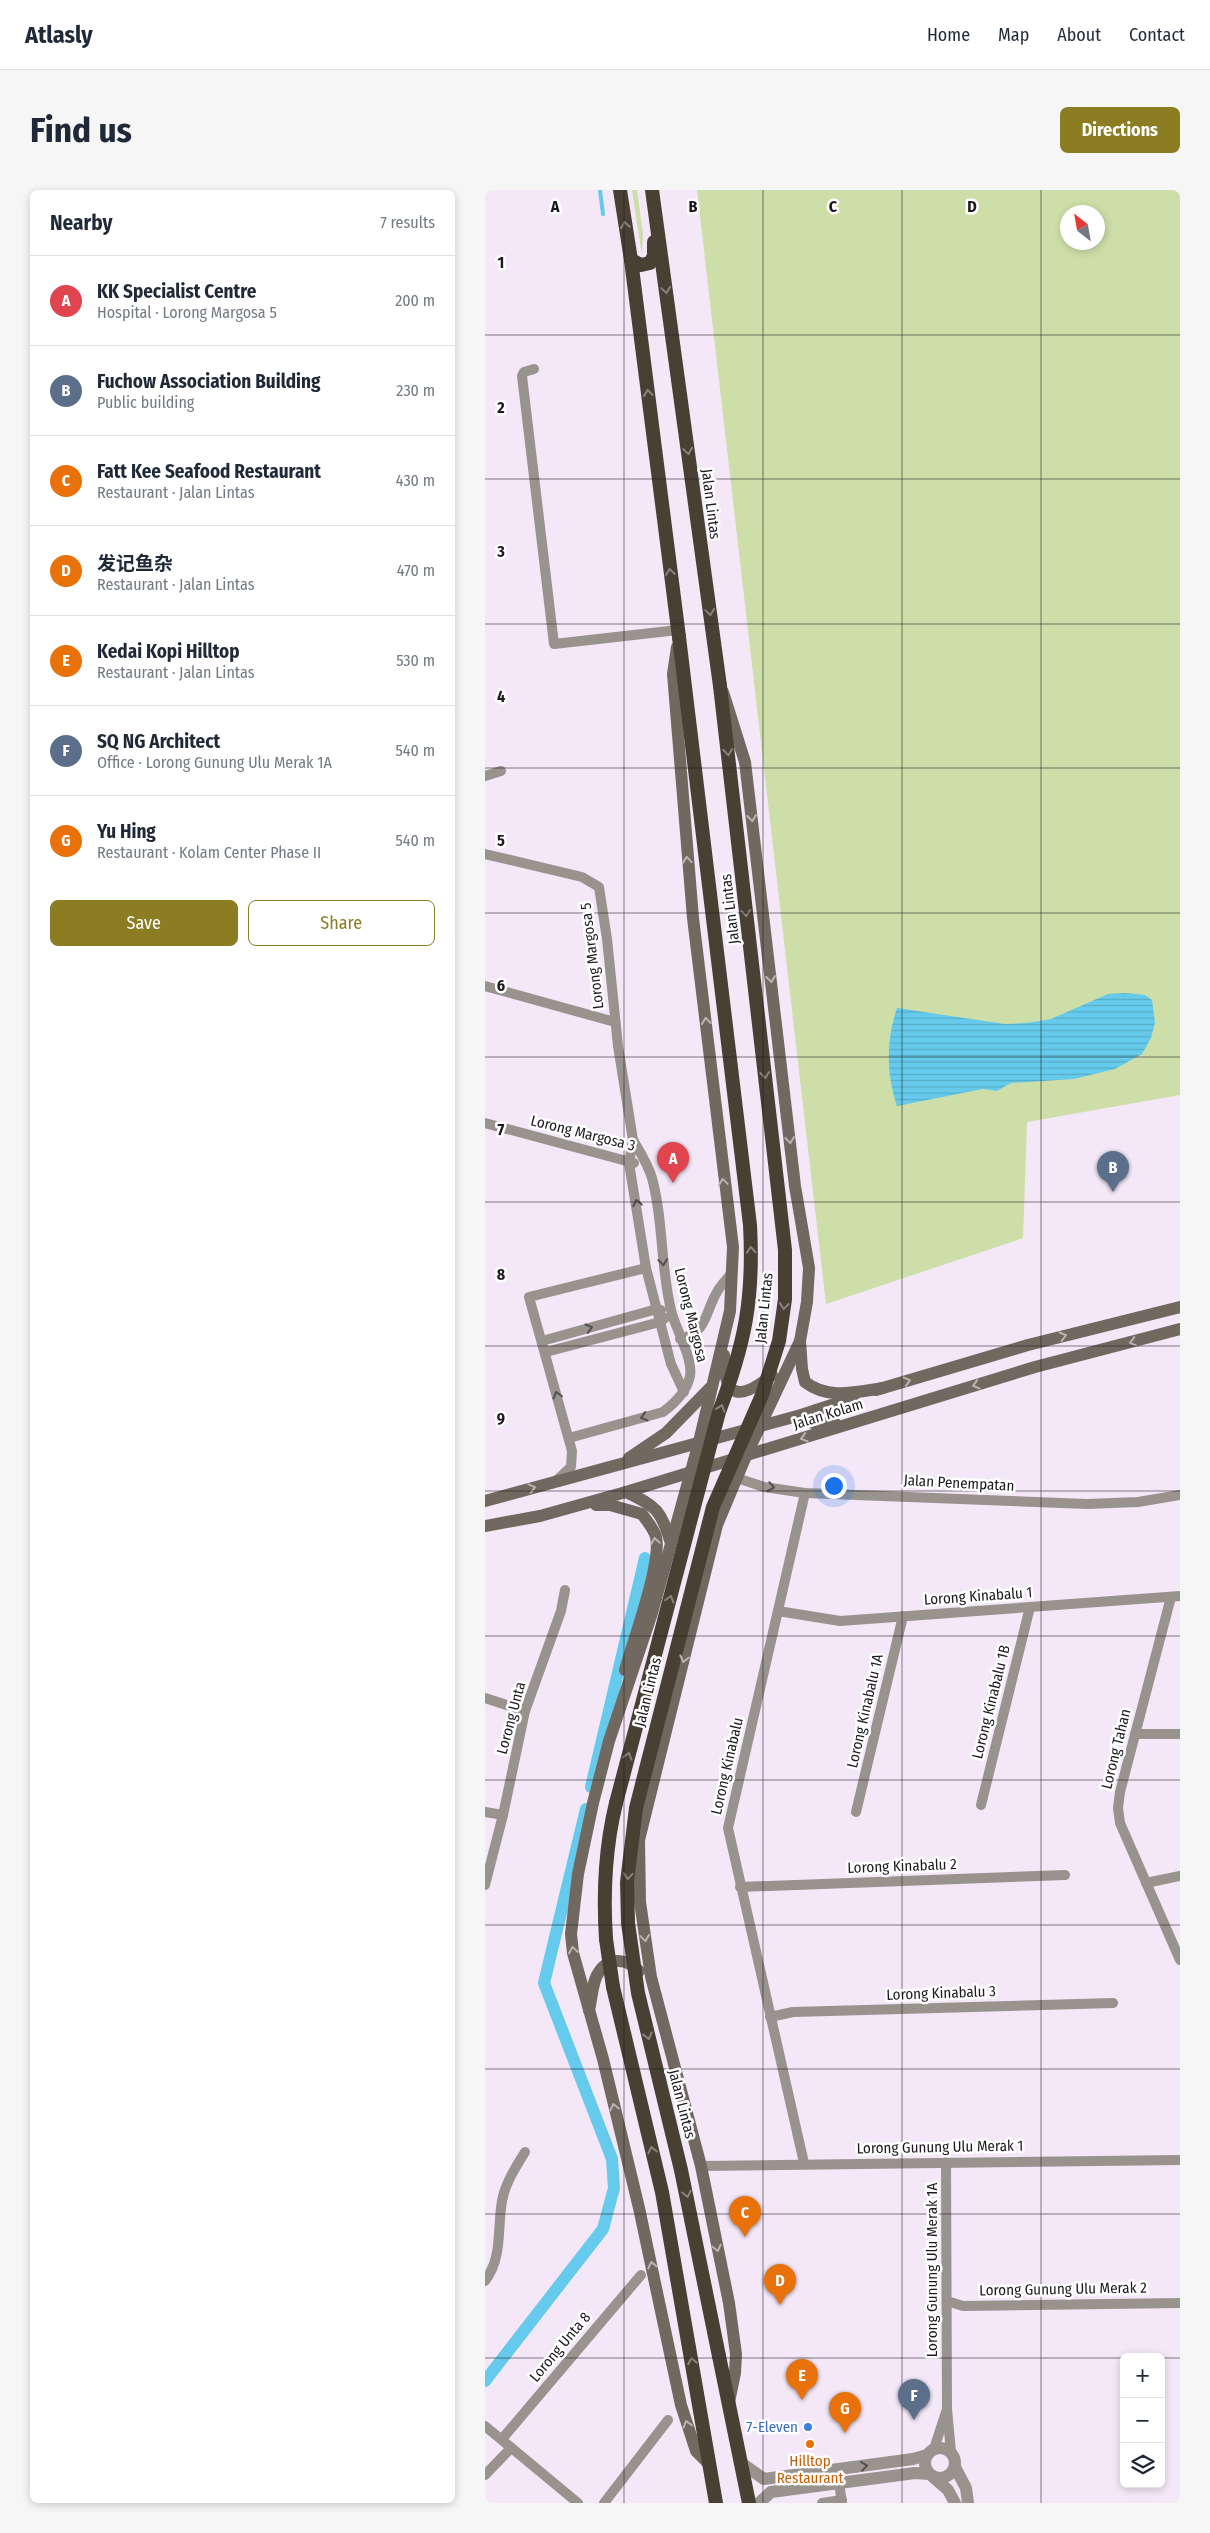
<!DOCTYPE html>
<html lang="en">
<head>
<meta charset="utf-8">
<style>
  :root { --surface:#fff; --page:#f6f6f7; --text:#1f2937; --muted:#747a83; --line:#e0e1e3; --accent:#8c7c22 }
  body { margin:0; font-family:"Fira Sans Condensed","Noto Sans SC",sans-serif; background:var(--page); color:var(--text) }
  .controls { position:absolute; right:15px; bottom:15px; display:grid; overflow:hidden; border-radius:8px; box-shadow:0 2px 8px #0003 }
  .controls button { width:45px; height:45px; display:grid; place-items:center; padding:0; border:0; border-bottom:1px solid var(--line); background:var(--surface); color:var(--text); font:25px sans-serif }
  .compass { position:absolute; left:575px; top:15px; width:45px; height:45px; border-radius:50%; background:var(--surface); box-shadow:0 2px 8px #0003; rotate:329deg }
  .you { position:absolute; left:348px; top:1295px; width:18px; height:18px; margin:-12px; border:4px solid #fff; border-radius:50%; background:#1a73e8; box-shadow:0 0 0 8px #1a73e833 }
  .badge { display:grid; place-items:center; width:32px; height:32px; border-radius:50%; background:var(--accent); color:#fff; font-size:16px; font-weight:700 }
  .pin { position:absolute; translate:-50% -41px; filter:drop-shadow(0 1px 2px #0008) }
  .pin::after { content:''; position:absolute; top:26px; width:18px; height:15px; background:inherit; clip-path:polygon(0 0,100% 0,50% 100%) }
  .list { margin:0; padding:0; list-style:none }
  h2 { display:flex; justify-content:space-between; align-items:center; height:65px; margin:0; padding:0 20px; font-size:21px }
  h2 small { font-size:16px; font-weight:400; color:var(--muted) }
  .list li { display:grid; grid-template-columns:32px 1fr auto; gap:15px; align-items:center; box-sizing:border-box; height:90px; padding:0 20px; border-top:1px solid var(--line) }
  .list b { display:block; font-size:19px; white-space:nowrap }
  .list p { margin:0; font-size:16px; white-space:nowrap; color:var(--muted) }
  .list em { font-size:16px; font-style:normal; color:var(--muted) }
  .actions { display:flex; gap:10px; padding:15px 20px }
  .actions a { flex:1; padding:11px 0; border:1px solid var(--accent); border-radius:8px; text-align:center; font-size:18px; color:var(--accent) }
  .actions .main { background:var(--accent); color:#fff }
  .icon { flex:none; width:28px; height:28px; fill:none; stroke:currentColor; stroke-width:2; stroke-linecap:round; stroke-linejoin:round }
  .map { position:relative; flex:none; width:695px; height:2313px; overflow:hidden; border-radius:8px }
  header { display:flex; align-items:center; gap:30px; box-sizing:border-box; height:70px; padding:0 25px; background:var(--surface); border-bottom:1px solid var(--line) }
  header strong { font-size:24px }
  nav { display:flex; gap:28px; margin-inline-start:auto; font-size:18px }
  .intro { display:flex; align-items:center; justify-content:space-between; box-sizing:border-box; height:120px; padding:0 30px }
  h1 { margin:0; font-size:35px }
  .button { padding:12px 22px; border-radius:8px; background:var(--accent); color:#fff; font-size:18px; font-weight:700 }
  main { display:flex; gap:30px; padding:0 30px }
  aside { flex:1; background:var(--surface); border-radius:8px; box-shadow:0 2px 8px #0003 }
  .map>svg:first-child { display:block }
  .grass { fill:#cedea8; fill-rule:evenodd }
  .water { fill:url(#water-rules) }
  .lines { fill:none; stroke-linecap:round; stroke-linejoin:round }
  .stream { stroke:#65caeb; stroke-width:4 }
  .canal { stroke:#65caeb; stroke-width:12 }
  .minor { stroke:#98938d; stroke-width:10 }
  .tertiary { stroke:#98938d; stroke-width:12 }
  .secondary { stroke:#716960; stroke-width:12 }
  .trunk { stroke:#494034; stroke-width:14 }
  .trunk-bridge { stroke:#494034; stroke-width:14 }
  .oneway { stroke:#89837b }
  .oneway2 { stroke:#b8b4b0 }
  .oneway3 { stroke:#545050 }
  .grid { fill:none; stroke:#1d191f; stroke-width:1; stroke-opacity:0.55 }
  .shop-dot { fill:#3f7fe0; stroke:#fff; stroke-width:2 }
  .food-dot { fill:#e8710a; stroke:#fff; stroke-width:2 }
  .labels { text-anchor:middle; dominant-baseline:central; stroke-width:5; stroke-linejoin:round; paint-order:stroke }
  .street-label { font-size:15px; fill:#1d191f; stroke:#fff }
  .shop-label { font-size:15px; fill:#366cbe; stroke:#fff; text-anchor:end }
  .food-label { font-size:15px; fill:#c56008; stroke:#fff }
  .grid-label { font-size:16px; text-anchor:middle; font-weight:bold; fill:#1d191f; stroke:#fff; stroke-width:5; stroke-linejoin:round; paint-order:stroke }
</style>
</head>
<body>
<header>
<strong>Atlasly</strong>
<nav><a>Home</a><a>Map</a><a>About</a><a>Contact</a></nav>
</header>
<div class="intro"><h1>Find us</h1><a class="button">Directions</a></div>
<main>
<aside>
<h2>Nearby<small>7 results</small></h2>
<ul class="list">
<li><span class="badge" style="background:#e0444e">A</span><div><b>KK Specialist Centre</b><p>Hospital · Lorong Margosa 5</p></div><em>200 m</em></li>
<li><span class="badge" style="background:#5c6f8a">B</span><div><b>Fuchow Association Building</b><p>Public building</p></div><em>230 m</em></li>
<li><span class="badge" style="background:#e8710a">C</span><div><b>Fatt Kee Seafood Restaurant</b><p>Restaurant · Jalan Lintas</p></div><em>430 m</em></li>
<li><span class="badge" style="background:#e8710a">D</span><div><b>发记鱼杂</b><p>Restaurant · Jalan Lintas</p></div><em>470 m</em></li>
<li><span class="badge" style="background:#e8710a">E</span><div><b>Kedai Kopi Hilltop</b><p>Restaurant · Jalan Lintas</p></div><em>530 m</em></li>
<li><span class="badge" style="background:#5c6f8a">F</span><div><b>SQ NG Architect</b><p>Office · Lorong Gunung Ulu Merak 1A</p></div><em>540 m</em></li>
<li><span class="badge" style="background:#e8710a">G</span><div><b>Yu Hing</b><p>Restaurant · Kolam Center Phase II</p></div><em>540 m</em></li>
</ul>
<div class="actions"><a class="main">Save</a><a>Share</a></div>
</aside>
<div class="map">
<svg width="695" height="2313" viewBox="0 0 695 2313">
  <defs>
    <pattern id="water-rules" width="6" height="5" patternUnits="userSpaceOnUse" patternTransform="scale(1.25)"><rect width="6" height="5" fill="#65caeb"/><path d="M0 2.5h6" fill="none" stroke="#57adc9"/></pattern>
  </defs>
  <rect width="100%" height="100%" fill="#f3e7f8"/>
  <!-- grass -->
  <g class="grass">
    <path d="M147,0H152L158,44L157,66Z"/>
    <path d="M212,0H695V905L542,932L538,1048L341,1114ZM582,22H612V52H582Z"/>
  </g>
  <!-- water -->
  <path class="water" d="M640,803L660,805L667,810L670,833L666,848L657,864L630,879L589,889L526,893L512,901L498,899L412,916C401,883 401,851 412,818L520,834L542,833L566,829L623,804Z"/>
  <g class="lines">
    <!-- stream -->
    <path class="stream" d="M115,0L118,24"/>
    <!-- canal -->
    <g class="canal">
      <path d="M106,1597L160,1368"/>
      <path d="M0,2191L118,2039L129,1998L127,1969L59,1793L101,1619"/>
    </g>
    <!-- minor -->
    <g class="minor">
      <path d="M49,179L39,182L37,186L69,454L193,440"/>
      <path d="M0,586L16,581"/>
      <path d="M0,664L97,687L114,697L122,749L133,856L148,950L144,973L161,1078L186,1174L199,1202"/>
      <path d="M0,796L130,832"/>
      <path d="M0,933L149,973"/>
      <path d="M195,1149C223,1142 219,1124 232,1102C235,1096 241,1090 246,1084"/>
      <path d="M57,1151L172,1119L176,1120"/>
      <path d="M61,1162L175,1132L180,1128"/>
      <path d="M84,1248L178,1222C190,1213 202,1201 205,1186C208,1169 192,1141 187,1124C175,1079 179,1032 167,988C163,974 155,962 148,950"/>
      <path d="M252,1288L279,1297L320,1303L602,1314L653,1312L695,1305"/>
      <path d="M72,1290L86,1277L87,1261L44,1107L161,1078"/>
      <path d="M686,1407L635,1602L633,1618L635,1633L695,1770"/>
      <path d="M293,1421L355,1431L695,1406"/>
      <path d="M0,1508L40,1521"/>
      <path d="M650,1544H695"/>
      <path d="M496,1615L545,1417"/>
      <path d="M0,1622L18,1625"/>
      <path d="M371,1622L418,1426"/>
      <path d="M661,1693L695,1686"/>
      <path d="M0,1695L18,1625L40,1521L76,1421L80,1400"/>
      <path d="M255,1697L580,1685"/>
      <path d="M285,1827L308,1822L628,1813"/>
      <path d="M461,1972L462,2219L466,2262"/>
      <path d="M319,1973L243,1638L320,1303"/>
      <path d="M216,1976L695,1970"/>
      <path d="M0,2091C18,2067 12,2039 17,2011C20,1993 31,1977 40,1962"/>
      <path d="M462,2111L478,2116L695,2113"/>
      <path d="M0,2236L93,2313"/>
      <path d="M17,2249L156,2085"/>
      <path d="M449,2259L461,2222"/>
      <path d="M0,2285L26,2258"/>
      <path d="M354,2293L357,2313"/>
      <path d="M119,2313L183,2230"/>
      <path d="M337,2313L357,2310"/>
    </g>
    <!-- tertiary -->
    <g class="tertiary">
      <circle cx="455" cy="2273" r="15"/>
      <path d="M255,2272L279,2289L428,2269L442,2265"/>
      <path d="M470,2277L481,2298L483,2313"/>
      <path d="M448,2287L463,2300L470,2313"/>
      <path d="M274,2313L286,2302L430,2283L444,2284"/>
    </g>
    <!-- secondary -->
    <g class="secondary">
      <path d="M192,457L188,484L208,728L248,1057L245,1121L214,1252L167,1423L124,1551L108,1613L93,1684L86,1744L88,1763L118,1869L154,2018L196,2215L211,2261L225,2275"/>
      <path d="M238,502L260,572L310,996L324,1078L322,1112L315,1151L317,1179L320,1192C343,1210 371,1202 398,1198"/>
      <path d="M239,1165C238,1209 255,1211 287,1185"/>
      <path d="M391,1200L543,1155L695,1117"/>
      <path d="M331,1220L326,1229L328,1233L351,1234"/>
      <path d="M144,1268L181,1243L225,1198"/>
      <path d="M141,1302C173,1317 175,1320 186,1353"/>
      <path d="M0,1311L316,1225L368,1208"/>
      <path d="M111,1315H125L157,1324C162,1331 169,1339 171,1347C177,1372 148,1452 140,1480"/>
      <path d="M0,1336L55,1326L141,1302L550,1177L695,1139"/>
      <path d="M104,1820C107,1809 107,1791 114,1782C124,1766 143,1769 154,1781"/>
      <path d="M244,2212L250,2183L251,2164L244,2113L216,1976L166,1787L155,1712L154,1650L232,1335L261,1266L315,1151"/>
    </g>
    <!-- trunk -->
    <g class="trunk">
      <path d="M135,0L146,70L194,447"/>
      <path d="M167,0L235,496"/>
      <path d="M146,70L156,75L165,73L169,66V52"/>
      <path d="M121,1749C118,1703 120,1658 131,1613"/>
      <path d="M128,1797L177,2002L231,2313"/>
      <path d="M234,2166L264,2313"/>
    </g>
    <!-- trunk-bridge -->
    <g class="trunk-bridge">
      <path d="M131,1613L234,1222C260,1153 269,1109 265,1035L194,447"/>
      <path d="M121,1749L128,1797"/>
      <path d="M234,2166L196,1980L153,1803L143,1733L142,1692L151,1618L228,1317L277,1205L294,1151L300,1109V1060L235,496"/>
    </g>
  </g>
  <!-- one-way arrows -->
  <defs><path id="oneway-chevron" d="M-2-3.5L2.5 0L-2 3.5" fill="none" stroke-width="1.6" stroke-linecap="round" stroke-linejoin="round" transform="scale(1.25)"/></defs>
  <g class="oneway">
    <use href="#oneway-chevron" transform="translate(140 35) rotate(-99)"/>
    <use href="#oneway-chevron" transform="translate(181 100) rotate(82)"/>
    <use href="#oneway-chevron" transform="translate(163 203) rotate(-97)"/>
    <use href="#oneway-chevron" transform="translate(203 261) rotate(82)"/>
    <use href="#oneway-chevron" transform="translate(185 382) rotate(-97)"/>
    <use href="#oneway-chevron" transform="translate(225 422) rotate(82)"/>
    <use href="#oneway-chevron" transform="translate(243 562) rotate(84)"/>
    <use href="#oneway-chevron" transform="translate(261 723) rotate(83)"/>
    <use href="#oneway-chevron" transform="translate(280 885) rotate(83)"/>
    <use href="#oneway-chevron" transform="translate(266 1060) rotate(-93)"/>
    <use href="#oneway-chevron" transform="translate(299 1116) rotate(97)"/>
    <use href="#oneway-chevron" transform="translate(236 1218) rotate(-71)"/>
    <use href="#oneway-chevron" transform="translate(185 1409) rotate(-75)"/>
    <use href="#oneway-chevron" transform="translate(143 1566) rotate(-75)"/>
    <use href="#oneway-chevron" transform="translate(143 1686) rotate(94)"/>
    <use href="#oneway-chevron" transform="translate(163 1846) rotate(76)"/>
    <use href="#oneway-chevron" transform="translate(167 1960) rotate(-103)"/>
    <use href="#oneway-chevron" transform="translate(202 2004) rotate(78)"/>
    <use href="#oneway-chevron" transform="translate(207 2171) rotate(-100)"/>
  </g>
  <g class="oneway2">
    <use href="#oneway-chevron" transform="translate(267 628) rotate(83)"/>
    <use href="#oneway-chevron" transform="translate(202 670) rotate(-95)"/>
    <use href="#oneway-chevron" transform="translate(286 789) rotate(83)"/>
    <use href="#oneway-chevron" transform="translate(221 831) rotate(-96)"/>
    <use href="#oneway-chevron" transform="translate(305 950) rotate(83)"/>
    <use href="#oneway-chevron" transform="translate(238 992) rotate(-98)"/>
    <use href="#oneway-chevron" transform="translate(578 1146) rotate(-14)"/>
    <use href="#oneway-chevron" transform="translate(648 1152) rotate(165)"/>
    <use href="#oneway-chevron" transform="translate(422 1191) rotate(-17)"/>
    <use href="#oneway-chevron" transform="translate(491 1195) rotate(163)"/>
    <use href="#oneway-chevron" transform="translate(319 1248) rotate(163)"/>
    <use href="#oneway-chevron" transform="translate(47 1298) rotate(-15)"/>
    <use href="#oneway-chevron" transform="translate(170 1351) rotate(-99)"/>
    <use href="#oneway-chevron" transform="translate(199 1469) rotate(104)"/>
    <use href="#oneway-chevron" transform="translate(160 1748) rotate(82)"/>
    <use href="#oneway-chevron" transform="translate(88 1760) rotate(-99)"/>
    <use href="#oneway-chevron" transform="translate(129 1917) rotate(-103)"/>
    <use href="#oneway-chevron" transform="translate(232 2058) rotate(77)"/>
    <use href="#oneway-chevron" transform="translate(167 2075) rotate(-102)"/>
    <use href="#oneway-chevron" transform="translate(202 2234) rotate(-106)"/>
  </g>
  <g class="oneway3">
    <use href="#oneway-chevron" transform="translate(152 1013) rotate(-101)"/>
    <use href="#oneway-chevron" transform="translate(178 1072) rotate(84)"/>
    <use href="#oneway-chevron" transform="translate(104 1138) rotate(-16)"/>
    <use href="#oneway-chevron" transform="translate(72 1205) rotate(-105)"/>
    <use href="#oneway-chevron" transform="translate(159 1227) rotate(164)"/>
    <use href="#oneway-chevron" transform="translate(286 1297) rotate(10)"/>
    <use href="#oneway-chevron" transform="translate(379 2276) rotate(-7)"/>
  </g>
  <!-- grid -->
  <path class="grid" d="M139,0V2313M278,0V2313M417,0V2313M556,0V2313M0,145H695M0,289H695M0,434H695M0,578H695M0,723H695M0,867H695M0,1012H695M0,1156H695M0,1301H695M0,1446H695M0,1590H695M0,1735H695M0,1879H695M0,2024H695M0,2168H639M676,2168H695"/>
  <!-- markers -->
  <circle class="shop-dot" cx="323" cy="2237" r="5"/>
  <circle class="food-dot" cx="325" cy="2254" r="5"/>
  <g class="labels">
    <!-- street labels -->
    <g class="street-label">
      <text transform="translate(226 314) rotate(83)">Jalan Lintas</text>
      <text transform="translate(245 719) rotate(-97)">Jalan Lintas</text>
      <text transform="translate(107 766) rotate(-97)">Lorong Margosa 5</text>
      <text transform="translate(98 943) rotate(14)">Lorong Margosa 3</text>
      <text transform="translate(279 1118) rotate(-84)">Jalan Lintas</text>
      <text transform="translate(206 1125) rotate(76)">Lorong Margosa</text>
      <text transform="translate(343 1224) rotate(-17)">Jalan Kolam</text>
      <text transform="translate(474 1293) rotate(3)">Jalan Penempatan</text>
      <text transform="translate(493 1406) rotate(-4)">Lorong Kinabalu 1</text>
      <text transform="translate(163 1502) rotate(-76)">Jalan Lintas</text>
      <text transform="translate(506 1512) rotate(-76)">Lorong Kinabalu 1B</text>
      <text transform="translate(380 1521) rotate(-77)">Lorong Kinabalu 1A</text>
      <text transform="translate(26 1528) rotate(-75)">Lorong Unta</text>
      <text transform="translate(631 1559) rotate(-76)">Lorong Tahan</text>
      <text transform="translate(242 1576) rotate(-77)">Lorong Kinabalu</text>
      <text transform="translate(417 1676) rotate(-2)">Lorong Kinabalu 2</text>
      <text transform="translate(456 1803) rotate(-2)">Lorong Kinabalu 3</text>
      <text transform="translate(197 1914) rotate(76)">Jalan Lintas</text>
      <text transform="translate(455 1957) rotate(-1)">Lorong Gunung Ulu Merak 1</text>
      <text transform="translate(447 2080) rotate(-90)">Lorong Gunung Ulu Merak 1A</text>
      <text transform="translate(578 2099) rotate(-1)">Lorong Gunung Ulu Merak 2</text>
      <text transform="translate(75 2157) rotate(-50)">Lorong Unta 8</text>
    </g>
    <!-- shop labels -->
    <g class="shop-label">
      <text x="313" y="2237">7-Eleven</text>
    </g>
    <!-- food labels -->
    <g class="food-label">
      <text x="325" y="2271">Hilltop<tspan x="325" dy="17">Restaurant</tspan></text>
    </g>
  </g>
  <g class="grid-label">
    <text x="70" y="22">A</text>
    <text x="208" y="22">B</text>
    <text x="348" y="22">C</text>
    <text x="487" y="22">D</text>
    <text x="16" y="78">1</text>
    <text x="16" y="223">2</text>
    <text x="16" y="367">3</text>
    <text x="16" y="512">4</text>
    <text x="16" y="656">5</text>
    <text x="16" y="801">6</text>
    <text x="16" y="945">7</text>
    <text x="16" y="1090">8</text>
    <text x="16" y="1234">9</text>
  </g>
</svg>
<div class="controls">
<button>+</button>
<button>−</button>
<button><svg class="icon" aria-label="layers" viewBox="0 0 24 24"><path d="M12 4l9 5-9 5-9-5zM3 14l9 5 9-5"/></svg></button>
</div>
<svg class="compass" viewBox="-18 -18 36 36"><path d="M0-13l5 13h-10z" fill="#e53935"/><path d="M0 13l5-13h-10z" fill="#747a83"/></svg>
<div class="you"></div>
<div class="pin badge" style="left:188px;top:993px;background:#e0444e">A</div>
<div class="pin badge" style="left:628px;top:1002px;background:#5c6f8a">B</div>
<div class="pin badge" style="left:260px;top:2047px;background:#e8710a">C</div>
<div class="pin badge" style="left:295px;top:2115px;background:#e8710a">D</div>
<div class="pin badge" style="left:317px;top:2210px;background:#e8710a">E</div>
<div class="pin badge" style="left:429px;top:2230px;background:#5c6f8a">F</div>
<div class="pin badge" style="left:360px;top:2243px;background:#e8710a">G</div>
</div>
</main>
</body>
</html>
